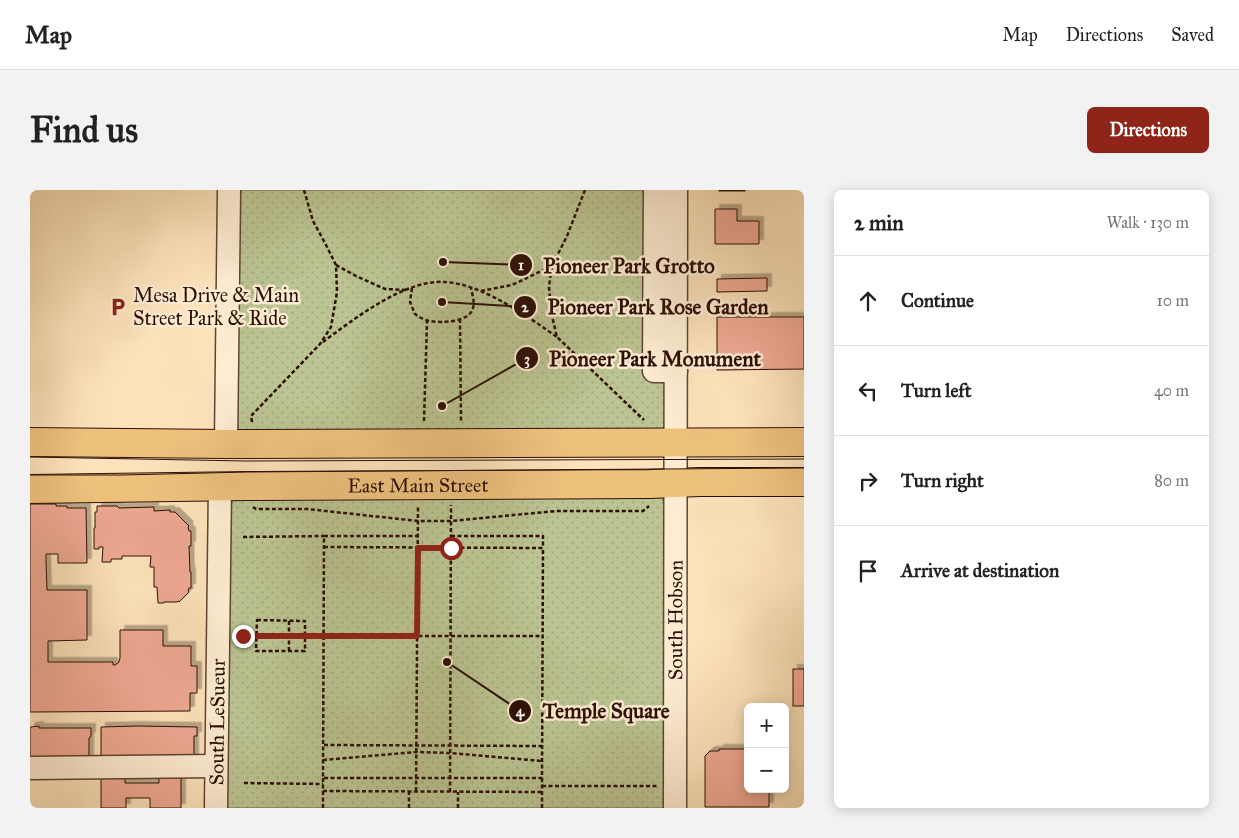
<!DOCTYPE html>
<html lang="en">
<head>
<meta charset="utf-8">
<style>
  :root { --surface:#fff; --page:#f2f2f2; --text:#222; --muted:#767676; --line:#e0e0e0; --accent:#8f2418 }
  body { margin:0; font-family:"IM FELL Great Primer",serif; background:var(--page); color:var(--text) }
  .controls { position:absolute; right:15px; bottom:15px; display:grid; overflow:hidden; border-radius:8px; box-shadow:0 2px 12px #0003 }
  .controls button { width:45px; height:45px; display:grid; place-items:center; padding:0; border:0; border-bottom:1px solid var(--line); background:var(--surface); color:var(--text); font:25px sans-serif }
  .stop { position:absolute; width:15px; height:15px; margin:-11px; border:4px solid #8f2418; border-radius:50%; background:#fff }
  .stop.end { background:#8f2418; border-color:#fff; box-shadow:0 1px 5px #0008 }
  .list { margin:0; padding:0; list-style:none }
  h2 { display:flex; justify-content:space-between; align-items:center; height:65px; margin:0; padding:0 20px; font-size:21px }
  h2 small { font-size:16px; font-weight:400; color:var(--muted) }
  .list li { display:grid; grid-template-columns:32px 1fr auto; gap:15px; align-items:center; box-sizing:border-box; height:90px; padding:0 20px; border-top:1px solid var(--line) }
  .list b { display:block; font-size:19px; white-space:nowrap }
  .list em { font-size:16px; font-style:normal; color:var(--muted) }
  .icon { flex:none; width:28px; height:28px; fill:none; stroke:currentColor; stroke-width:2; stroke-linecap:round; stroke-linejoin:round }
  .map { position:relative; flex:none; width:774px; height:618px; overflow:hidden; border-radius:8px }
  header { display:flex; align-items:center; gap:30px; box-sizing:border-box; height:70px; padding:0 25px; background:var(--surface); border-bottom:1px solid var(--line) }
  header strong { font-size:24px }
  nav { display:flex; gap:28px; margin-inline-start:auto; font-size:18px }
  .intro { display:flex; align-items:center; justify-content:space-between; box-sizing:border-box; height:120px; padding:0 30px }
  h1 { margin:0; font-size:35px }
  .button { padding:12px 22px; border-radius:8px; background:var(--accent); color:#fff; font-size:18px; font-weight:700 }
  main { display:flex; gap:30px; padding:0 30px }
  aside { flex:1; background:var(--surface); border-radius:8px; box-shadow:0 2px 12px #0003 }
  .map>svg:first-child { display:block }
  .park { fill:url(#park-dots); stroke:#746a4c }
  .building { fill:#eea892; stroke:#2c0f05; filter:url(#shadow) }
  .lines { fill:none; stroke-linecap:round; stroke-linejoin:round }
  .minor-casing { stroke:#604432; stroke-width:25 }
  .major-casing { stroke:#2c0f05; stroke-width:30 }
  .path { stroke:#2c0f05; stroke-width:2.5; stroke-dasharray:4 2.5; stroke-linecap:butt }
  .minor { stroke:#fdecd2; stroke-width:22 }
  .major { stroke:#eec17d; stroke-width:28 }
  .tram { stroke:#2c0f05; stroke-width:1 }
  .route { stroke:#8f2418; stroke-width:6 }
  .labels { text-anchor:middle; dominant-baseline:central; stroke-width:5; stroke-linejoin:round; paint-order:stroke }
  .poi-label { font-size:20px; fill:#2c0f05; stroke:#fdecd2; text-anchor:start }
  .street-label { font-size:20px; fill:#2c0f05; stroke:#fdecd2 }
  .leader { fill:none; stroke:#2c0f05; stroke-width:2 }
  .callout-dot { fill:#2c0f05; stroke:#fdecd2; stroke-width:2 }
  .mark-label { font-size:15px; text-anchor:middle; font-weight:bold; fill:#fff }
  .callout-label { font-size:21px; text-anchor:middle; font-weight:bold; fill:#2c0f05; stroke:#fdecd2; stroke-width:5; stroke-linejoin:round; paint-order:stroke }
</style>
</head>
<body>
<header>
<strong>Map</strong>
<nav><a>Map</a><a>Directions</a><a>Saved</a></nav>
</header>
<div class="intro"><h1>Find us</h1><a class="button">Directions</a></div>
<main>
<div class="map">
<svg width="774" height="618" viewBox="0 0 774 618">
  <defs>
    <pattern id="park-dots" width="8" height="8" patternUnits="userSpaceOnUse" patternTransform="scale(1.25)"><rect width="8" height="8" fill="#bbc492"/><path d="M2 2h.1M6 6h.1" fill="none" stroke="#a1a77c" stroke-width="1.8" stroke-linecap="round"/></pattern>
    <filter id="shadow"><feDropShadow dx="4.5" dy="-4.5" stdDeviation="0" flood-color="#0004"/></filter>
  </defs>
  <rect width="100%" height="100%" fill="#fce2ba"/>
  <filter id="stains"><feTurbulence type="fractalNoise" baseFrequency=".004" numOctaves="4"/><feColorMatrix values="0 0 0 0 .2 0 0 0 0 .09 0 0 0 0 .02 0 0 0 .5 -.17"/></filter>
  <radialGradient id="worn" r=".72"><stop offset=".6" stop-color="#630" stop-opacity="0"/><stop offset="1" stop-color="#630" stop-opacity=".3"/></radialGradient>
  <!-- park -->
  <g class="park">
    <path d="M199,0H646V253L196,254Z"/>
    <path d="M627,304L633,310L636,320V618H196L198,317L203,310Z"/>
  </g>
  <!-- building -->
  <g class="building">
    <rect x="689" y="0" width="26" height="1"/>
    <path d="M685,19H707V31H729V54H685Z"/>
    <path d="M737,88V101L687,102V89Z"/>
    <path d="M687,127H774V179L687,180Z"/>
    <path d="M0,314H26V316H37V318H56L57,373H28V364H16V371L17,400H57V450L18,451V472H83V475H85L89,472L90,468V440H133V456H161V476H167V503H160V521L0,522Z"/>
    <path d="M67,316H87L89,318L124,317V321L140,320V322H145L159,336L158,337L159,341H161V356H159L160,382H161V398H159L158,400L159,402L149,412L148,411L147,412H134V413H128L127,397H124V377H120L121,366H92V369H81V372H72L73,357H69V359H64V338H65V322H67Z"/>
    <rect x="763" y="479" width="11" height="37"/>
    <path d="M9,536V538H61V546L59,548V570H0V538L1,537Z"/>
    <path d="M107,536L167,537V546H164V569H71V537Z"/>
    <path d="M689,559H716V561H718V599H739V617H675V566L680,561H689Z"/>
    <path d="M129,584H151V618H120V608H96V618H71V587H95V593H129Z"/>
  </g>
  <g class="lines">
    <!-- minor casing -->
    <g class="minor-casing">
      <g id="minor">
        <path d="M625,0L624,181H646"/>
        <path d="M196,254L199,0"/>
        <path d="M0,578L186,576"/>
        <path id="s1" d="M186,618L190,296"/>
        <path id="s2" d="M645,618L646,0"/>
      </g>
    </g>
    <!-- major casing -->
    <g class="major-casing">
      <g id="major">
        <path d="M0,252L196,254L774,252"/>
        <path id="s3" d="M0,299L218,296L620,294L670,292H774"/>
      </g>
    </g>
    <!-- path -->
    <g class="path">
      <path d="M555,0L537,46L522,76L519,96L521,122L527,147L614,230"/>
      <path d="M306,75L326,86L355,99L377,100"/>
      <path d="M382,98L380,112L385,124C389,127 394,130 399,131C411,133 439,133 443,118C445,112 442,104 441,98"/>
      <path d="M451,101L482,95L522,76"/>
      <path d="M430,129L431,231"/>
      <path d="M293,152C324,129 375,89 415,92C452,94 497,126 527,147"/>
      <path d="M394,231L397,131"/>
      <path d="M222,232L221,226L290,154L301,137L307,102L306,75L295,53L283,31L274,0"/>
      <path d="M223,317L226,319H277L388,331H421L526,321H613L619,316"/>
      <path d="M421,346H513V357"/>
      <path d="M213,347L294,346"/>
      <path d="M294,357L513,358L512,588H293L294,346H388"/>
      <path d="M227,430L275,431V461H226Z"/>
      <path d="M213,446H512"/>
      <path d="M259,461V430"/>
      <path d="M294,555L512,556"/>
      <path d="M293,570L386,562L420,563L512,571"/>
      <path d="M214,593L293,594"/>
      <path d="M512,596H627"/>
      <path d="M293,601L512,602"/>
      <path d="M386,601L388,315"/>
      <path d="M420,602L421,315"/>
      <path d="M293,618V588"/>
      <path d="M379,618V601"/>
      <path d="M428,618V602"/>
      <path d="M512,618V588"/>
    </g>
    <!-- minor -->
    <use href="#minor" class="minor"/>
    <!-- major -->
    <use href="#major" class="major"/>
    <!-- tram -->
    <g class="tram">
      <path d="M0,267L216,271L774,269"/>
      <path d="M0,285H93L217,282L774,278"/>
    </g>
  </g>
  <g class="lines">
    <!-- route -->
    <path class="route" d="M213,446H387L388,358H421"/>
  </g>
  <!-- icons -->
  <defs>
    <g id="parking-bare" transform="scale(1.5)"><path d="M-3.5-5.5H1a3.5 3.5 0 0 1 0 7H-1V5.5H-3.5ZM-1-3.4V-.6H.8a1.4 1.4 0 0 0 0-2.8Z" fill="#8f2418" stroke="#fdecd2" stroke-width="2.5" paint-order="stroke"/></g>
  </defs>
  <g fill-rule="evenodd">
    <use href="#parking-bare" x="88" y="117"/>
  </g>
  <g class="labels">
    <!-- poi labels -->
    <g class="poi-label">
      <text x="103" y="105">Mesa Drive &amp; Main<tspan x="103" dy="23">Street Park &amp; Ride</tspan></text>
    </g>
    <!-- street labels -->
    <g class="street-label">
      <text stroke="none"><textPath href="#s3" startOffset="388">East Main Street</textPath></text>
      <text stroke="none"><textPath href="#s2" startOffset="188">South Hobson</textPath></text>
      <text stroke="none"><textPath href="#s1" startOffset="86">South LeSueur</textPath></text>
    </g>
  </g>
  <!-- callouts -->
  <path class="leader" d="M413 72L491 75M412 112L495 117M412 216L497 168M417 472L490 521"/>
  <g class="callout-dot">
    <circle cx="413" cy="72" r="5"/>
    <circle cx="412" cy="112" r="5"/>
    <circle cx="412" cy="216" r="5"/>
    <circle cx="417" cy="472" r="5"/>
    <circle cx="491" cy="75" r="12"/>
    <circle cx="495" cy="117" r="12"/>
    <circle cx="497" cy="168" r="12"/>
    <circle cx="490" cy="521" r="12"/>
  </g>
  <g class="mark-label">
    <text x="491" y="80">1</text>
    <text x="495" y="122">2</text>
    <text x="497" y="174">3</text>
    <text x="490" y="526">4</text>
  </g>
  <g class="callout-label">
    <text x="599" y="83">Pioneer Park Grotto</text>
    <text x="628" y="124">Pioneer Park Rose Garden</text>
    <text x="625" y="176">Pioneer Park Monument</text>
    <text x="576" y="528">Temple Square</text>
  </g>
  <rect width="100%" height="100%" filter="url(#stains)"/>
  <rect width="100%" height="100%" fill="url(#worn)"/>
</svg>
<div class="controls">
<button>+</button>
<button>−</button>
</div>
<div class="stop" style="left:421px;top:358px"></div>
<div class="stop end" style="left:213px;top:446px"></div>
</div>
<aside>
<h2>2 min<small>Walk · 130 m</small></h2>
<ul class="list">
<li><svg class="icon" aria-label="ahead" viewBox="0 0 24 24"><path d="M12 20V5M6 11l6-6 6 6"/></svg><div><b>Continue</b></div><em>10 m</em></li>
<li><svg class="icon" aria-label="left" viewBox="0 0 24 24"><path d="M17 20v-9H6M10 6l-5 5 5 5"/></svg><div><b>Turn left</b></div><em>40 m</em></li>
<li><svg class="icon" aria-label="right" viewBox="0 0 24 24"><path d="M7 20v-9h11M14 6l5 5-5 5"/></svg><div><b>Turn right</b></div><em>80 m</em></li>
<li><svg class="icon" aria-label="arrive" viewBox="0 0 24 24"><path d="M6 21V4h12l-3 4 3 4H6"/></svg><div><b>Arrive at destination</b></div></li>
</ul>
</aside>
</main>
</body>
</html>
